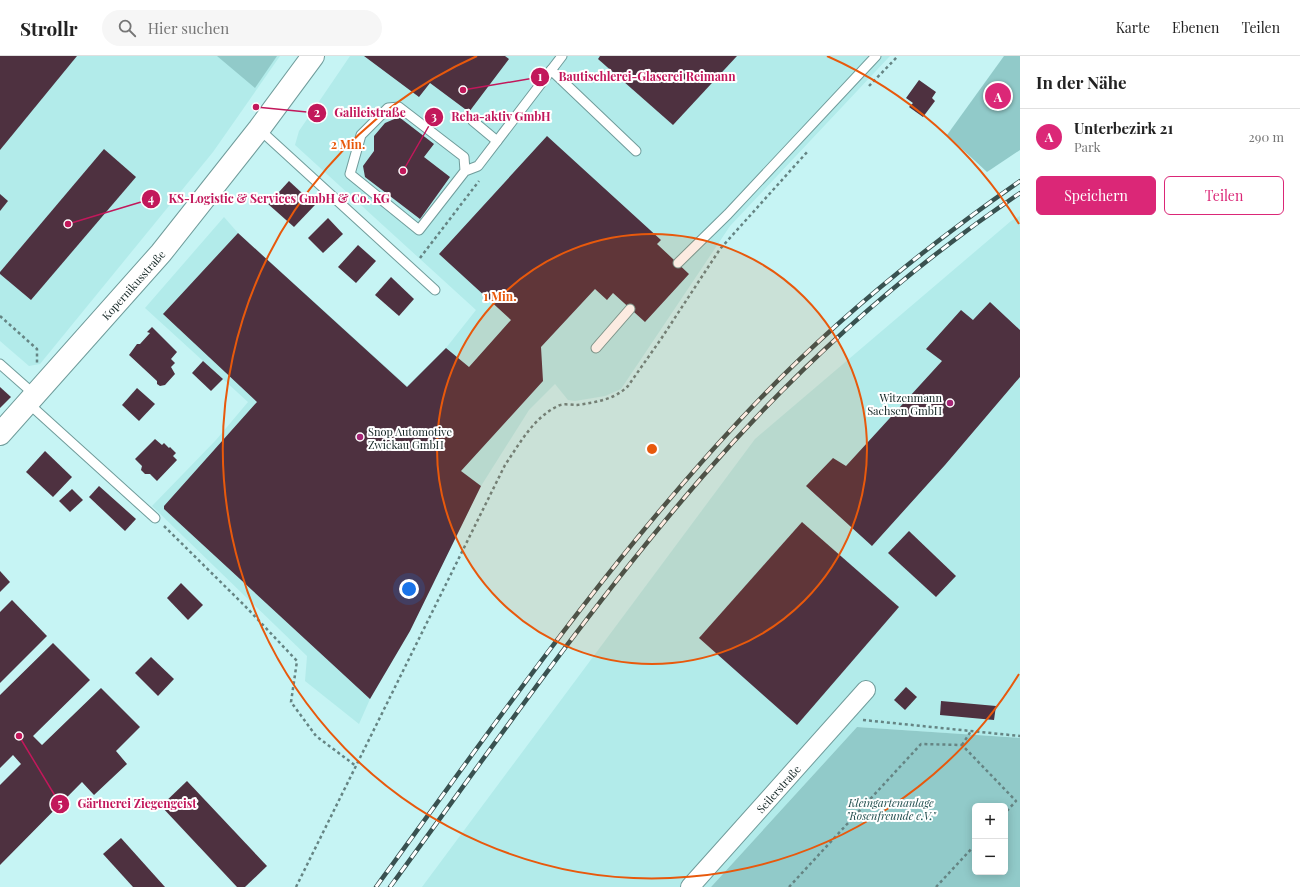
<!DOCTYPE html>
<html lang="de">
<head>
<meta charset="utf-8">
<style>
  :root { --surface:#fff; --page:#f6f6f6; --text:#222; --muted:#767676; --line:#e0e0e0; --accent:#db2777 }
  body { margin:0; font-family:"Playfair Display",serif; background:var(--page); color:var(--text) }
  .controls { position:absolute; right:12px; bottom:12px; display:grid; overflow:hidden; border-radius:6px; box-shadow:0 2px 10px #0003 }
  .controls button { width:36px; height:36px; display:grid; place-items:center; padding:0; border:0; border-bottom:1px solid var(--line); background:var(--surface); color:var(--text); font:20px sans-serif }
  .you { position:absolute; left:409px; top:533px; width:14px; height:14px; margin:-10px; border:3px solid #fff; border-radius:50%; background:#1a73e8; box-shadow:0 0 0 6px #1a73e833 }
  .badge { display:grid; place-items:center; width:26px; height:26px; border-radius:50%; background:var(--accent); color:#fff; font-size:13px; font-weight:700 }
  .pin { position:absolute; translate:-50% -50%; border:2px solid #fff; box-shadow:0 1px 4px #0006 }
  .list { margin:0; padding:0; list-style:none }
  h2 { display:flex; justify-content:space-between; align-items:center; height:52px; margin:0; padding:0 16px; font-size:17px }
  h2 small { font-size:13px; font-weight:400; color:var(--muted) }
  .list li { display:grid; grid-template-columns:26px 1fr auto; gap:12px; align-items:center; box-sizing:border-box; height:56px; padding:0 16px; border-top:1px solid var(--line) }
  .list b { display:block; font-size:15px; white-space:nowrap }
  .list p { margin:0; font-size:13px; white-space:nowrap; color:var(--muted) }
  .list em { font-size:13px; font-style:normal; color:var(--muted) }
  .actions { display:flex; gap:8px; padding:12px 16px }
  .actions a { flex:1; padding:9px 0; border:1px solid var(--accent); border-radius:6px; text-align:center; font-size:14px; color:var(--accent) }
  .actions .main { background:var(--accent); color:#fff }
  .icon { flex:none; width:22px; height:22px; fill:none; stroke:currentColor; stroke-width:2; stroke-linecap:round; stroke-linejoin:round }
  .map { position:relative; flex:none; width:1020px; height:831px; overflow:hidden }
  header { display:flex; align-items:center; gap:24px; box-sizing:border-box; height:56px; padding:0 20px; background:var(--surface); border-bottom:1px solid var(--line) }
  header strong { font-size:19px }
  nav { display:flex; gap:22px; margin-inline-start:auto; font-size:14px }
  .search { width:280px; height:36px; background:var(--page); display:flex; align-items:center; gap:10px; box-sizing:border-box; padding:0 14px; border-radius:22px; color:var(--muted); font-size:15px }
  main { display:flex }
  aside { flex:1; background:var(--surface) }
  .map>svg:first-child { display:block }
  .built { fill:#b2ebea }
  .green { fill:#91cac9; fill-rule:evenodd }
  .building { fill:#4e3140 }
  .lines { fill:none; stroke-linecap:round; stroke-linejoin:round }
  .service-casing { stroke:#709c9b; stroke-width:11 }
  .minor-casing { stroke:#709c9b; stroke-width:20 }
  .tertiary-casing { stroke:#709c9b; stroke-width:24 }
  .path { stroke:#658483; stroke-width:2.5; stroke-dasharray:3 3; stroke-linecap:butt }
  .service { stroke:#fff; stroke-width:9 }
  .minor { stroke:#fff; stroke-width:18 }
  .tertiary { stroke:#fff; stroke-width:22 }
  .rail-casing { stroke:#395150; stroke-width:4.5 }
  .rail { stroke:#fff; stroke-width:3; stroke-dasharray:9; stroke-linecap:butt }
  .ring { fill:none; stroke:#e8590c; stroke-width:2 }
  .poi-dot { fill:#a52575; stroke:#fff; stroke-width:1.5 }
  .labels { text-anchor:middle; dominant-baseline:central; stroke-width:4; stroke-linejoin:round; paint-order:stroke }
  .street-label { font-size:11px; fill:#122423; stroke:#fff }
  .poi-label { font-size:11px; fill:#122423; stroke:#fff; text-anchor:end }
  .park-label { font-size:11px; font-style:italic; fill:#234f4f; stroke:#fff }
  .centre { fill:#e8590c; stroke:#fff; stroke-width:2 }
  .ring-label { font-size:12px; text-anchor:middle; font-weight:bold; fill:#e8590c; stroke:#fff; stroke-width:4; stroke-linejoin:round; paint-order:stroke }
  .leader { fill:none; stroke:#c2185b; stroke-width:1.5 }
  .callout-dot { fill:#c2185b; stroke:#fff; stroke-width:1.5 }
  .mark-label { font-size:12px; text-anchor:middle; font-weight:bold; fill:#fff }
  .callout-label { font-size:12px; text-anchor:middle; font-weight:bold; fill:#c2185b; stroke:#fff; stroke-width:4; stroke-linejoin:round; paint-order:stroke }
</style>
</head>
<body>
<header>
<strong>Strollr</strong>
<div class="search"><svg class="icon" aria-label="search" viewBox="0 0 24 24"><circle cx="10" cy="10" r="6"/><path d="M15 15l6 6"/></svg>Hier suchen</div>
<nav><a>Karte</a><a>Ebenen</a><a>Teilen</a></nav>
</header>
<main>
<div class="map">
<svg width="1020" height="831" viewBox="0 0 1020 831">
  <rect width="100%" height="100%" fill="#c6f4f4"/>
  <!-- built -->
  <g class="built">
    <path d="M0,0H280L213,96L40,308L29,310L0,285Z"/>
    <path d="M350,0H890L730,170L621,333L605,340L575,345L568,344L555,328L529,354L481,430L410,575L370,643L359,668L305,625L307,600L152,450L216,384L248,346L145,252L224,161L238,177L407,330L446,292L476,254L295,89L299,75Z"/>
    <path d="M1020,160V682L857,671L711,831H422L755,383L1011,165Z"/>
  </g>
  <!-- green -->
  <g class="green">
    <path d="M217,0H277L255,32Z"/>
    <path d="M1004,0H1020V94L987,116L947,79Z"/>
    <path d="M857,671L1020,682V831H711ZM975,750H1005V816H975Z"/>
  </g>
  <!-- building -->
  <g class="building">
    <path d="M0,0H77L0,94Z"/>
    <path d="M364,0H505L509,3L469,56L430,27L419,41Z"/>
    <path d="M600,0H737L673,69L598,3Z"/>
    <path d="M919,24L936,36L932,42L935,45L923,61L909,51L913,47L906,42Z"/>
    <path d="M399,61L434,88L424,101L450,121L420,163L365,121L363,110L374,95V80L385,67Z"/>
    <path d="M547,80L661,184L657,188L689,218L645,266L613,237L607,244L595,233L541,291L543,325L461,415L481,430L410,575L370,643L164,453V450L257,346L163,258L238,177L407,331L446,292L469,311L511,264L439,198Z"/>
    <path d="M104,93L136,121L31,244L0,218V216Z"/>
    <path d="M289,125L315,149L294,171L268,148Z"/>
    <path d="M0,138L8,145L0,155Z"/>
    <path d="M328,162L343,178L323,197L308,182Z"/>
    <path d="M358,189L376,205L356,227L338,211Z"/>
    <path d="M391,221L414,243L399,260L375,239Z"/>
    <path d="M990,246L1020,274V321L945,409L872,490L806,430L833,402L846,410L942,305L926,293L961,254L973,264Z"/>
    <path d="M152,271L177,296L171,303L175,307L171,311L175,318L165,329L160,330L157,328V325L129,299L137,288H140L150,277L147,276Z"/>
    <path d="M203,305L223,323L211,335L192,317Z"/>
    <path d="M0,331L11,341L0,352Z"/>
    <path d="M137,332L155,348L139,365L122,349Z"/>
    <path d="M155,383L162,389L164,387L169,392L170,391L176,397L173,400L177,404L157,425L150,418H145L141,414L142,410L135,403Z"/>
    <path d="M45,395L72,421L53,441L26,416Z"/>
    <path d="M99,430L136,463L125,475L89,441Z"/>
    <path d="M72,433L83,444L70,456L59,445Z"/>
    <path d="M802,466L899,551L797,669L699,582Z"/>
    <path d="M909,475L956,520L936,541L888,497Z"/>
    <path d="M0,515L10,526L0,536Z"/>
    <path d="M181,527L203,549L188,564L167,542Z"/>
    <path d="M12,544L47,580L0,627V556Z"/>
    <path d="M53,587L90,624L33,680L42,689L101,632L140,671L116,695L127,708L94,739L82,726L0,809V729L21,708L13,699L0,712V639Z"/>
    <path d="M151,601L174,623L158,640L135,617Z"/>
    <path d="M906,631L917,641L905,654L894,644Z"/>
    <path d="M941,645L996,650L994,664L940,659Z"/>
    <path d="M187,725L267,810L245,831H237L161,750Z"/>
    <path d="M121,782L165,831H133L103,798Z"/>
  </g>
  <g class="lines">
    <!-- service casing -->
    <g class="service-casing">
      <g id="service">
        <path d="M551,14L636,95"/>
        <path d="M473,65L497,85"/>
        <path d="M259,73L435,234"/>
        <path d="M465,115L464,101L399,51L388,52L361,79L350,118L419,174L465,115L478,110L562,0"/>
        <path d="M678,207L728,158L876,0"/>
        <path d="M596,292L630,253"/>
        <path d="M0,308L35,339"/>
        <path d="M28,347L155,462"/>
      </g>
    </g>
    <!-- minor casing -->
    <g class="minor-casing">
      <g id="minor">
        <path id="s1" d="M690,831L866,634"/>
      </g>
    </g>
    <!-- tertiary casing -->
    <g class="tertiary-casing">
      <g id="tertiary">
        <path id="s2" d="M0,378L161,197L259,73L313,0"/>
      </g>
    </g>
    <!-- path -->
    <g class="path">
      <path d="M869,30L898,0"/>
      <path d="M420,202L479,125"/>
      <path d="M0,260L37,293V307"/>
      <path d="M164,470L245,550L297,605L291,646L316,680L356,710"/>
      <path d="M863,664L1020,680"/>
      <path d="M962,689L971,675"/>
      <path d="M296,831L505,409C520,387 534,361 558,350C563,347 571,349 577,349C596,346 614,344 628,330L661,283L720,193L808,95"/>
      <path d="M789,831L921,688L962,689L1016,745L1005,757"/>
      <path d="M936,831L975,789"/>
    </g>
    <!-- service -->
    <use href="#service" class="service"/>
    <!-- minor -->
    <use href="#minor" class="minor"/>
    <!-- tertiary -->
    <use href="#tertiary" class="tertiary"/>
    <!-- rail casing -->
    <g class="rail-casing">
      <g id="rail">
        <path d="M376,831C492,672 604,510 738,366C822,275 918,196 1020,125"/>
        <path d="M390,831C492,692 590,550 703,420C795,314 903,216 1020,137"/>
      </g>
    </g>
    <!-- rail -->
    <use href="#rail" class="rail"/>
  </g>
  <!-- distance rings -->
  <circle cx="652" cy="393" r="215" fill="#e8590c" fill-opacity=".12"/>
  <g class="ring">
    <circle cx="652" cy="393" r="215"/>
    <path d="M1019 618A430 430 0 1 1 477 0M827 0A430 430 0 0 1 1019 168"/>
  </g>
  <!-- markers -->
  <g class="poi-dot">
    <circle cx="950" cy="347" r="4"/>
    <circle cx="360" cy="381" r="4"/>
  </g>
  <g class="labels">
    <!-- street labels -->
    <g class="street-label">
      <text stroke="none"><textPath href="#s2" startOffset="200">Kopernikusstraße</textPath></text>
      <text stroke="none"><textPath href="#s1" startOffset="132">Seilerstraße</textPath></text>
    </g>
    <!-- poi labels -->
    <g class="poi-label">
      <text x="942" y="341">Witzenmann<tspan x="942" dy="13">Sachsen GmbH</tspan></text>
      <text x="368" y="375" text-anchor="start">Snop Automotive<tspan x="368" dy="13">Zwickau GmbH</tspan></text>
    </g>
    <!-- park labels -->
    <g class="park-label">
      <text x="891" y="746">Kleingartenanlage<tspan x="891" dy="13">"Rosenfreunde e.V."</tspan></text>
    </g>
  </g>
  <circle cx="652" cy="393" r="6" class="centre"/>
  <g class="ring-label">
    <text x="348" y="93">2 Min.</text>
    <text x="500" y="245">1 Min.</text>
  </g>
  <!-- callouts -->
  <path class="leader" d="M463 34L540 21M256 51L317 57M403 115L434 61M68 168L151 143M19 680L60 748"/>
  <g class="callout-dot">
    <circle cx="463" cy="34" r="4"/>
    <circle cx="256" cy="51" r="4"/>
    <circle cx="403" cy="115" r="4"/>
    <circle cx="68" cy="168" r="4"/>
    <circle cx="19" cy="680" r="4"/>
    <circle cx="540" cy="21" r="10"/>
    <circle cx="317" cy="57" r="10"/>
    <circle cx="434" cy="61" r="10"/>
    <circle cx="151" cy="143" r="10"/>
    <circle cx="60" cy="748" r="10"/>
  </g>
  <g class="mark-label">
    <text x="540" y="25">1</text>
    <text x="317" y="61">2</text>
    <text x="434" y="65">3</text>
    <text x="151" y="147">4</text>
    <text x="60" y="752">5</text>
  </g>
  <g class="callout-label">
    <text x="647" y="25">Bautischlerei-Glaserei Reimann</text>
    <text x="370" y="61">Galileistraße</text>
    <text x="501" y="65">Reha-aktiv GmbH</text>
    <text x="279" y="147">KS-Logistic &amp; Services GmbH &amp; Co. KG</text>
    <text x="137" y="752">Gärtnerei Ziegengeist</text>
  </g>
</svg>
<div class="controls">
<button>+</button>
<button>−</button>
</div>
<div class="you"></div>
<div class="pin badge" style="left:998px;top:40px">A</div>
</div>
<aside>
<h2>In der Nähe<small></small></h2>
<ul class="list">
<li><span class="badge">A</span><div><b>Unterbezirk 21</b><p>Park</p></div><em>290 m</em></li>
</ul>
<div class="actions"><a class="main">Speichern</a><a>Teilen</a></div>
</aside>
</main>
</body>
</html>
